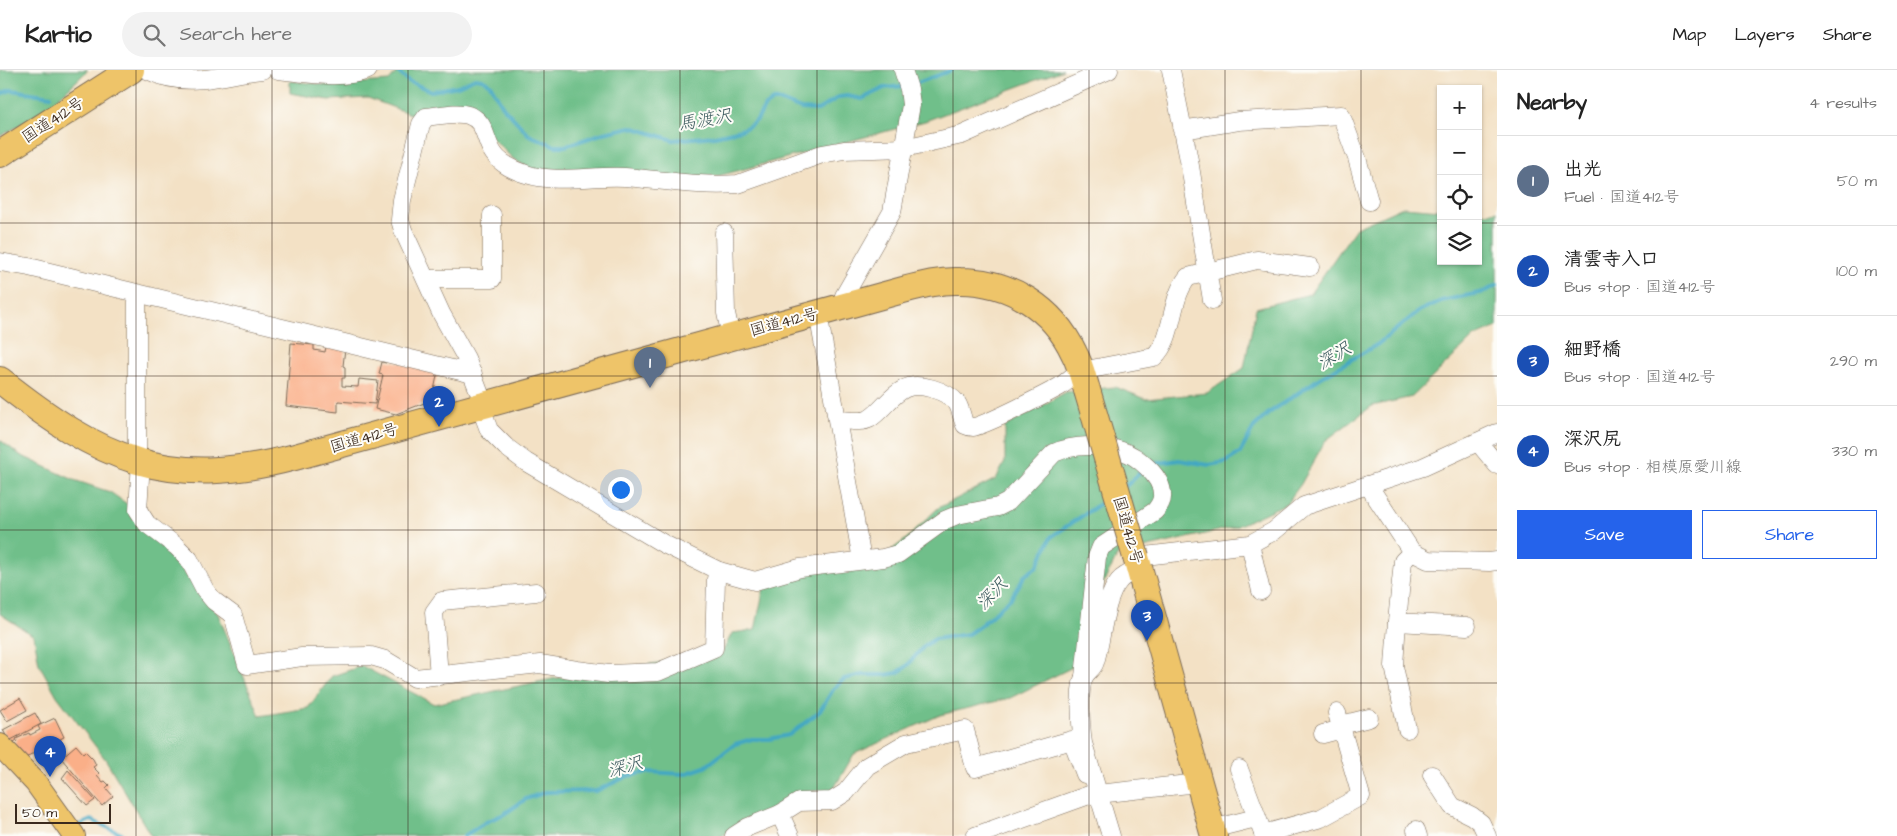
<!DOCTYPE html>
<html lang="en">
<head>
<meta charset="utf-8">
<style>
  :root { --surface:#fff; --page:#f2f2f2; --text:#222; --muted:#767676; --line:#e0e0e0; --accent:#2563eb }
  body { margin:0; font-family:"Architects Daughter","Klee One",sans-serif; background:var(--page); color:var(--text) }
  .controls { position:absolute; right:15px; top:15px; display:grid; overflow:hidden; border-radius:0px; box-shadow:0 1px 4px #0004 }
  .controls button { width:45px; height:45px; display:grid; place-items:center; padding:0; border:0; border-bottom:1px solid var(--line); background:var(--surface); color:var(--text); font:25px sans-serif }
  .scale { position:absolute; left:15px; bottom:12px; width:96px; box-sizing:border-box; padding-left:5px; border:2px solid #3b2a1e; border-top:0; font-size:14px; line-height:18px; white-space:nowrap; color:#3b2a1e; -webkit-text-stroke:4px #fdfcf7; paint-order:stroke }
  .you { position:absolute; left:620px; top:419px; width:18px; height:18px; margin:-12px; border:4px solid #fff; border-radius:50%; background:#1a73e8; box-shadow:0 0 0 8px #1a73e833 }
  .badge { display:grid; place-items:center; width:32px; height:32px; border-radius:50%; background:var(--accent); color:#fff; font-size:16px; font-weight:700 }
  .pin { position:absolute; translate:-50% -41px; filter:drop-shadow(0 1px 2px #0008) }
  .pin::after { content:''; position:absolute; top:26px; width:18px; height:15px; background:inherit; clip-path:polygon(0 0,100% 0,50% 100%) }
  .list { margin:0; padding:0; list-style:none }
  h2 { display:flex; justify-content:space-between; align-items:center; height:65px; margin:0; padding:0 20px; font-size:21px }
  h2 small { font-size:16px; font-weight:400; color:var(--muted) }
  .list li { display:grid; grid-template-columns:32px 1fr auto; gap:15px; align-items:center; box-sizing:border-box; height:90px; padding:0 20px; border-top:1px solid var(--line) }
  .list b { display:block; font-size:19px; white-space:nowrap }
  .list p { margin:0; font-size:16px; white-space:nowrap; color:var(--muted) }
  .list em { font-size:16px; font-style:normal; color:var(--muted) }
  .actions { display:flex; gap:10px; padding:15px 20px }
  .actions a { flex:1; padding:11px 0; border:1px solid var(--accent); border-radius:0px; text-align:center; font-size:18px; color:var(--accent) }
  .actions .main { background:var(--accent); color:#fff }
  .icon { flex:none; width:28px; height:28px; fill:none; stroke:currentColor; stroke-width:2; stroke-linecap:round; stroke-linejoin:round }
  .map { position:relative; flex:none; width:1497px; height:766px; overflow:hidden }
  header { display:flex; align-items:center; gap:30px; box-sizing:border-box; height:70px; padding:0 25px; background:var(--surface); border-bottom:1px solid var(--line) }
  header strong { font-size:24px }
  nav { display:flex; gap:28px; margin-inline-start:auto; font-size:18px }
  .search { width:350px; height:45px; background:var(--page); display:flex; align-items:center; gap:12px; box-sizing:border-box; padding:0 18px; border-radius:28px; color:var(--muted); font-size:19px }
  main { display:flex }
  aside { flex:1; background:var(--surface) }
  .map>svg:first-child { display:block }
  .forest { fill:#6fbf8a; stroke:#557454 }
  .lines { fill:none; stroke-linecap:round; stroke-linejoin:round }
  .stream { stroke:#42a7c2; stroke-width:4 }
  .building { fill:#faaf88 }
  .minor-casing { stroke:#7b6a58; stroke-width:19 }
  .major-casing { stroke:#7b6a58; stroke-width:24 }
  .highway-casing { stroke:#7b6a58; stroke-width:28 }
  .minor { stroke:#fff; stroke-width:18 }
  .major { stroke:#eec469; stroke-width:22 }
  .highway { stroke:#eec469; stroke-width:26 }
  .highway-bridge-casing { stroke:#7b6a58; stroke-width:28; stroke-linecap:butt }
  .highway-bridge { stroke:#eec469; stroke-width:26 }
  .grid { fill:none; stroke:#3b2a1e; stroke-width:1; stroke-opacity:0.55 }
  .labels { text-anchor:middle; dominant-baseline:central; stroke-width:4; stroke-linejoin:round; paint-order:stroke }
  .street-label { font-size:16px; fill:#3b2a1e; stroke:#fdfcf7 }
  .water-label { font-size:18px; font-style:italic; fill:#3e5c60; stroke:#fdfcf7 }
</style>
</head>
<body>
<header>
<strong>Kartio</strong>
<div class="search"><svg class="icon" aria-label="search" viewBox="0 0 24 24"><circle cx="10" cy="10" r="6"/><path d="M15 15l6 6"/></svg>Search here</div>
<nav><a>Map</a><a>Layers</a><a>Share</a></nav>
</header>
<main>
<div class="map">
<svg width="1497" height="766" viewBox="0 0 1497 766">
  <rect width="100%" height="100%" fill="#fdfcf7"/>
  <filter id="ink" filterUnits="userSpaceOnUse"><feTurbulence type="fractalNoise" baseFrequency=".02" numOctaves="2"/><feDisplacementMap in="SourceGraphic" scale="10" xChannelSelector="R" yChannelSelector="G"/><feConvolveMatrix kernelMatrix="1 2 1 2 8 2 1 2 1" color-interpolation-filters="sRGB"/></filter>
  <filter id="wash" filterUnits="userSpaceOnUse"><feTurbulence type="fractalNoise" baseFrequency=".0096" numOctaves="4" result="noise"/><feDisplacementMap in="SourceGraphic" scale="20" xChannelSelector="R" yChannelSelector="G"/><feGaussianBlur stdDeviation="1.12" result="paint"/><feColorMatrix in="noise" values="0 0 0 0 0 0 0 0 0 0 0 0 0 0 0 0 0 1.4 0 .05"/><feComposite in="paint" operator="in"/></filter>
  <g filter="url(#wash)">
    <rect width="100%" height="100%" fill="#f3e1c5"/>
    <!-- forest -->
    <g class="forest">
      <path d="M0,0H88C58,29 38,47 0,66Z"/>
      <path d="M399,0H1063L925,51L718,106L556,115L512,88L458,34L416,46L368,28L329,30L290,23V11L329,15L389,11Z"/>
      <path d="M1403,137L1441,140V191H1478V142L1490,143L1497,140V257L1474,267L1412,327L1372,336L1325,371L1301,414L1287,433L1235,457L1118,484L1103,514L1085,591L1010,628L940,645L854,684L833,720L742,753L722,766H151L106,690L57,626L39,594L34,566L0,544V370L20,385L74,410L110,422L130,436L218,544L260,646L308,638L332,606L362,596L434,634L552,609L722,583L732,563L755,560L766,508L876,491L905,470L938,438L996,409L1005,392V357L1066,322L1115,317L1146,329L1207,323L1244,298L1256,238L1310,224L1356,158Z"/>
    </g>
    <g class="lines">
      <!-- stream -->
      <g class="stream">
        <path d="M396,0L408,11L431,21L458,16L475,8L482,9L490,14L503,37L529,65L555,76H565L604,63L631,57L673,70L715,66L741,60L749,56L757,50L765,36L773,31H781L801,39L818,40L839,27L847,26L862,29L884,18L903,16"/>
        <path d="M912,15L952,0"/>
        <path d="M0,24L11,20L51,26"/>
        <path d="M1153,394L1179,390L1209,395L1226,392L1240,383L1254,357L1269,343L1320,308L1378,274L1419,241L1441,231L1484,222L1497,215"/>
        <path d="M1126,416L1143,400"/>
        <path d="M75,757L91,750L126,766"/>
        <path d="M464,766L486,752L504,744L526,729L546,722L596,721L628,706L648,702L684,704L705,697L735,674L752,669H769L789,665L820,641L834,618L844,609L862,605H884L897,603L906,597L924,576L935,569L968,564L981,555L1011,528L1025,505L1037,497L1051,467L1110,427"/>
      </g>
    </g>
    <g id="blocks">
      <!-- building -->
      <g class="building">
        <path d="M291,273L314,275V280L325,282L326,276L345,278L343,296L345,297V308H342V316L358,317L359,309L378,311L375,334L338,331V342L286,336Z"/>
        <path d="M387,290L438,301L432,330L396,344L375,339L383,305L379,304L382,292L386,293Z"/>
        <path d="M20,628L27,640L7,651L0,640Z"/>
        <path d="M35,643L41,654L9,671L3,660Z"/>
        <path d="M55,648L64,667L60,669L61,672L52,677L51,674L22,689L14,673L17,671L16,669L29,663L30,665L40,660L38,656Z"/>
        <path d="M76,675L83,683L85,681L93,689L96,695L93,697L99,703L97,705L103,712L105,711L109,715L106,718L113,726L102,736L61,688Z"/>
        <path d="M68,700L95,730L87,736L62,708Z"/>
      </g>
    </g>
  </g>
  <g filter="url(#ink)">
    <use href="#blocks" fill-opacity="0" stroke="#7b6a58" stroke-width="1"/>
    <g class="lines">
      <!-- minor casing -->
      <g class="minor-casing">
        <g id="minor">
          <path d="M147,0C188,20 221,4 262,0"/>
          <path d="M278,0C307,3 340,10 368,0"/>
          <path d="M1171,0L1189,90L1212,230"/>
          <path d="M1182,60L1239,51L1341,45L1357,88L1369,131"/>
          <path d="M724,163L726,243L731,267"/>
          <path d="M0,192L29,197L473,304"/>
          <path d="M426,209H492V145"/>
          <path d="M845,235L844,226L892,142L911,35L909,19L903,0"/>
          <path d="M818,243L862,490"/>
          <path d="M839,350C847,350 862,353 869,349C882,341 890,326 904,319C918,311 947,321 957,333C961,339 962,349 965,355C967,356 970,357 973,357C984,356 1051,322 1062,315C1069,310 1073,305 1081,301L1154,287C1175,268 1169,229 1188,207L1257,190L1310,197"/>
          <path d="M1478,372L1497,395"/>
          <path d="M137,391V232L141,225"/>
          <path d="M141,392L138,440L147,454L176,476L189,489L205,520L214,531L233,545L247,595L302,587L371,586L385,590L415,608L540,594L577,600L609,604L658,602L714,578L716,509L719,501"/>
          <path d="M1368,415L1412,482L1428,490L1489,492L1497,491"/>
          <path d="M1250,474L1261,521"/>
          <path d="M1412,482L1403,491L1397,552L1467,556"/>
          <path d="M1136,487L1250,474L1274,461L1304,436L1423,397L1497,363"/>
          <path d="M1397,552L1394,596L1407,659"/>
          <path d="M439,606L434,542L442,531L536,522"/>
          <path d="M1084,607L1097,487L1101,477L1155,441C1159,436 1163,431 1162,424C1162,407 1138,386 1122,381C1101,374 1074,374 1054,383L1008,432L998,437L957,445L945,450L898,484L883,488L800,498L755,511L719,501L664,474L526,392L506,377L489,360L480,336L481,327L466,288L441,243L403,160L400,150L402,130L421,54L426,47C439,46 456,41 468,45C487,51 484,71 494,84C502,95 514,100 526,104C557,114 593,105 625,107C663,110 700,117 738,114L822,84L844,80L904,78L962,65L1109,0"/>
          <path d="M1341,655L1369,648"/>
          <path d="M1323,664L1342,659"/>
          <path d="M1239,699L1264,766"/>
          <path d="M1432,705L1452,736L1472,746L1481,753L1487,766"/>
          <path d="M780,744L790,766"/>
          <path d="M1212,759L1256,748"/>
          <path d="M1416,760L1418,766"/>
          <path d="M1263,764L1321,748L1361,726L1337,643"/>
          <path d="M734,766L748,757L780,744L799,732L832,731L846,722L867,696L906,673L965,660L975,698L1072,670L1085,704L1093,706"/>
          <path d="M975,766L1089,725L1198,713"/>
          <path d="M1111,766L1083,673C1081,659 1078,619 1084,607C1087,601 1093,599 1095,592C1102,570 1104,528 1119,511C1124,505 1132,502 1139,499"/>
        </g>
      </g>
      <!-- major casing -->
      <g class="major-casing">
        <path id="major" d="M0,675L36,713L74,766"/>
      </g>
      <!-- highway casing -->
      <g class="highway-casing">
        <g id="highway">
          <path d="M0,84L131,0"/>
          <path d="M0,310C100,389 167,421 295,387L903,220C922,215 941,210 960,211C1010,211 1053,238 1074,283C1080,294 1083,307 1087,320"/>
          <path d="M1136,487L1214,766"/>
        </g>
      </g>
      <!-- minor -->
      <use href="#minor" class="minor"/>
      <!-- major -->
      <use href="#major" class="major"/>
      <!-- highway -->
      <use href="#highway" class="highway"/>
      <!-- highway-bridge casing -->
      <g class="highway-bridge-casing">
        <path id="highway-bridge" d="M1087,320L1136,487"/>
      </g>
      <!-- highway-bridge -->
      <use href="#highway-bridge" class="highway-bridge"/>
    </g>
  </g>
  <!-- grid -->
  <path class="grid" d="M136,0V766M272,0V766M408,0V766M544,0V766M680,0V766M817,0V766M953,0V766M1089,0V766M1225,0V766M1361,0V766M0,153H1441M1478,153H1497M0,306H1497M0,460H1497M0,613H1497"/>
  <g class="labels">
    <!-- street labels -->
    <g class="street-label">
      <text transform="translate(53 50) rotate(-33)">国道412号</text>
      <text transform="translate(784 252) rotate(-15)">国道412号</text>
      <text transform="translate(364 368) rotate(-16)">国道412号</text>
      <text transform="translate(1128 460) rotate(74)">国道412号</text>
    </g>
    <!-- water labels -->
    <g class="water-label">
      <text transform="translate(705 50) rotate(-10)">馬渡沢</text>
      <text transform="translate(1334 286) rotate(-32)">深沢</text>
      <text transform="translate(992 524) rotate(-47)">深沢</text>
      <text transform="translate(625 697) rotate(-16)">深沢</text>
    </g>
  </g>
</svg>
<div class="controls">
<button>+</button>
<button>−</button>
<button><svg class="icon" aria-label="locate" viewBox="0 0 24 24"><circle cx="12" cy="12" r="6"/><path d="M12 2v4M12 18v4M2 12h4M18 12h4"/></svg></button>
<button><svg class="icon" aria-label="layers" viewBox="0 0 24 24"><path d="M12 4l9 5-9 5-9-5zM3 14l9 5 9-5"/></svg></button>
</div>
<div class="scale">50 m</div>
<div class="you"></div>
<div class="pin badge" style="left:650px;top:318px;background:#5c6f8a">1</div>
<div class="pin badge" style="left:439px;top:357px;background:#1a4fb4">2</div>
<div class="pin badge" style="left:1147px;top:571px;background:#1a4fb4">3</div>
<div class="pin badge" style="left:50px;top:707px;background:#1a4fb4">4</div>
</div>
<aside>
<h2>Nearby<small>4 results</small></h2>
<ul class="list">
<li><span class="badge" style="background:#5c6f8a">1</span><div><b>出光</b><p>Fuel · 国道412号</p></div><em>50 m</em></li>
<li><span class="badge" style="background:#1a4fb4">2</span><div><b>清雲寺入口</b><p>Bus stop · 国道412号</p></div><em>100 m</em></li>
<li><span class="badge" style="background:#1a4fb4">3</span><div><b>細野橋</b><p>Bus stop · 国道412号</p></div><em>290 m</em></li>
<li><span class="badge" style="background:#1a4fb4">4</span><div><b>深沢尻</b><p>Bus stop · 相模原愛川線</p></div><em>330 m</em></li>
</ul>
<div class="actions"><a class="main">Save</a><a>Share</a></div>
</aside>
</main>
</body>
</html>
